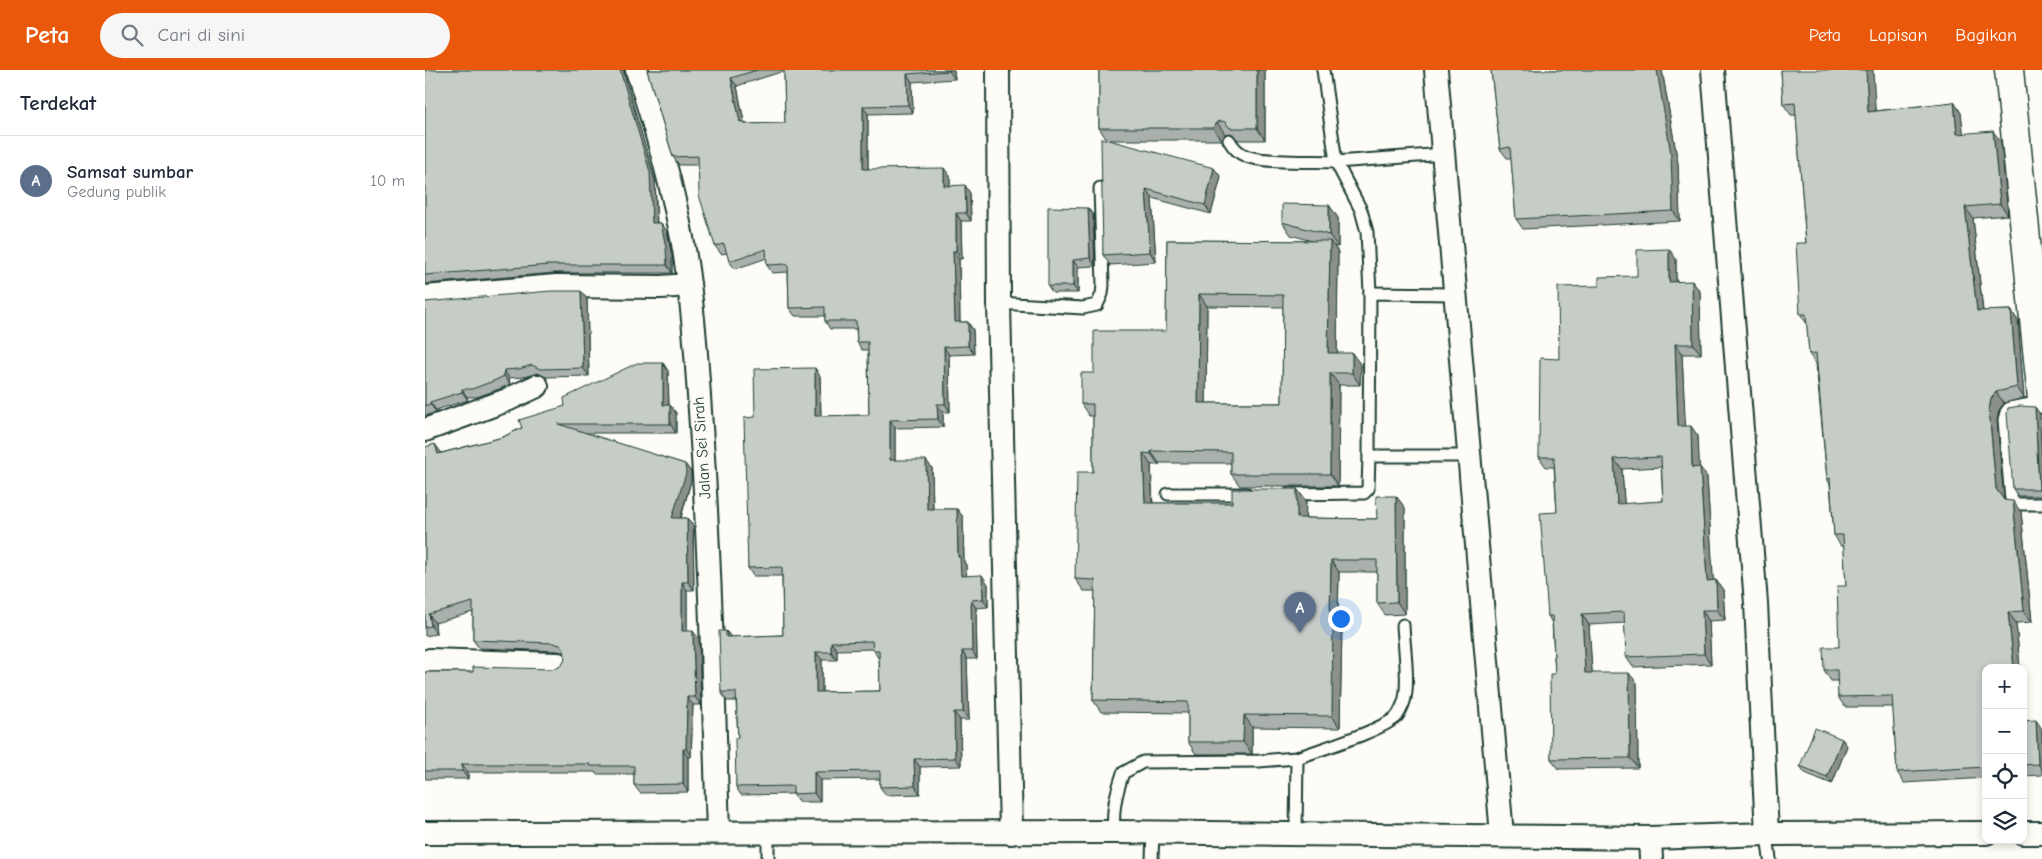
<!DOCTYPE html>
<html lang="id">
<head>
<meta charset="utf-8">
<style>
  :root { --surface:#fff; --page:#f6f6f7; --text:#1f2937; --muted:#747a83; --line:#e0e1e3; --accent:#ea580c }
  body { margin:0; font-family:"Comic Neue",sans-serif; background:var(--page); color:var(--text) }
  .controls { position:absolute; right:15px; bottom:15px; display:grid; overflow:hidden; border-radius:10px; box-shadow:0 2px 8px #0003 }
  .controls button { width:45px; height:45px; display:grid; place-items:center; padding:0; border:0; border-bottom:1px solid var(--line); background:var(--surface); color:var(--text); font:25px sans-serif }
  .you { position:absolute; left:915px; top:548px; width:18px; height:18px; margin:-12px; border:4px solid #fff; border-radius:50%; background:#1a73e8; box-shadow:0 0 0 8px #1a73e833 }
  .badge { display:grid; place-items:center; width:32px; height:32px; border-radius:50%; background:var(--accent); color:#fff; font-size:16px; font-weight:700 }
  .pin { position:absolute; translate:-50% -41px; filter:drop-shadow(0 1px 2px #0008) }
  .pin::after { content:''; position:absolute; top:26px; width:18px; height:15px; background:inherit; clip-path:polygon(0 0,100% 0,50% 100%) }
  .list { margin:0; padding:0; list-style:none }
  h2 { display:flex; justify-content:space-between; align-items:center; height:65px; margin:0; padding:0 20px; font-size:21px }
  h2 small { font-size:16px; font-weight:400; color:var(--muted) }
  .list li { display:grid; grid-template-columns:32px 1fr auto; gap:15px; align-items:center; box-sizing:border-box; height:90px; padding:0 20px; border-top:1px solid var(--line) }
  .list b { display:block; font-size:19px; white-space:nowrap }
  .list p { margin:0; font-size:16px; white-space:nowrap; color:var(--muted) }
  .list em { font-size:16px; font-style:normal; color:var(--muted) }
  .icon { flex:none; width:28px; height:28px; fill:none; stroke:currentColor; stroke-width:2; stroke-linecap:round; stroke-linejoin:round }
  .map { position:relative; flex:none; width:1617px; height:789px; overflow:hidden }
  header { display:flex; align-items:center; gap:30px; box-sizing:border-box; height:70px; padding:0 25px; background:var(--accent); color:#fff }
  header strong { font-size:24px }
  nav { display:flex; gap:28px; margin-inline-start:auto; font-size:18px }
  .search { width:350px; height:45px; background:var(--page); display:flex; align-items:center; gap:12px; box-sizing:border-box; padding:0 18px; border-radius:28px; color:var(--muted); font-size:19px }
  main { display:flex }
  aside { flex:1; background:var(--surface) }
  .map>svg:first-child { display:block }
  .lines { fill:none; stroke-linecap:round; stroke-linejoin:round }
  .lane-casing { stroke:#1f3d34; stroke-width:15 }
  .street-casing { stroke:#1f3d34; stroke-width:26 }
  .secondary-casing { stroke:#1f3d34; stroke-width:31 }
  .lane { stroke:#fdfcf7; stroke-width:11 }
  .street { stroke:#fdfcf7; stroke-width:22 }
  .secondary { stroke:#fdfcf7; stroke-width:28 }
  .wall { fill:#aab0ab; stroke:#1f3d34; fill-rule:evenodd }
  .shaded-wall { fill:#8b908b; stroke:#1f3d34 }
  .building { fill:#c6cdc7; stroke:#1f3d34; fill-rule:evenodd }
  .labels { text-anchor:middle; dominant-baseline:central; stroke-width:4; stroke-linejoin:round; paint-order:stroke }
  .street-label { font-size:16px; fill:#1f3d34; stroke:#fdfcf7 }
</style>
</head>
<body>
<header>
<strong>Peta</strong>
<div class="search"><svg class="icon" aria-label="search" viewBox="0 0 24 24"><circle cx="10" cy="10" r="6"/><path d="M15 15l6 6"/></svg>Cari di sini</div>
<nav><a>Peta</a><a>Lapisan</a><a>Bagikan</a></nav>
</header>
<main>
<aside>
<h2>Terdekat<small></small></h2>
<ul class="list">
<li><span class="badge" style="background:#5c6f8a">A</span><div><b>Samsat sumbar</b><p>Gedung publik</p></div><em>10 m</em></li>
</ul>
</aside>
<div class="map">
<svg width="1617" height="789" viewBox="0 0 1617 789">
  <rect width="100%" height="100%" fill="#fdfcf7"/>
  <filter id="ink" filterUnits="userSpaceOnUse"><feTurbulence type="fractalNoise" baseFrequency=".02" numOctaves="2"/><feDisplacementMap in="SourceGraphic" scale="10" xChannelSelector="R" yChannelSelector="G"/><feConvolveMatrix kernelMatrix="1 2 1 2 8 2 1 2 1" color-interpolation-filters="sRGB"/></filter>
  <g filter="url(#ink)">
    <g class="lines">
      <!-- lane casing -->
      <g class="lane-casing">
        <g id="lane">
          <path d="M898,0L911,92L1020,84"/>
          <path d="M804,70C808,77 813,83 821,86C838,93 890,91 911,92L936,140L942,162L945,223"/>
          <path d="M1029,224L945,223L944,386H1044"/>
          <path d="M574,233L658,238L672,235L677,224L678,215L675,118"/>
          <path d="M1617,332L1584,338L1581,342L1579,350L1586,429L1590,434H1617"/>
          <path d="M743,424H822"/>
          <path d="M863,424L939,423L943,419L944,386"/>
          <path d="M872,688C893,680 959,660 972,646C975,642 979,633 980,628C984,608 979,576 978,555"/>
          <path d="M689,762C687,740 691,724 698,703L718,692L834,691L872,688L871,764"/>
          <path d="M343,763V789"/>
          <path d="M1342,764L1345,789"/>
          <path d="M727,789L728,763"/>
        </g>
      </g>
      <!-- street casing -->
      <g class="street-casing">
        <g id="street">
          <path d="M212,0C230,55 246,111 257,168C270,240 273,314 278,387C286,512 289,637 293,762"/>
          <path d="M573,0L574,233L586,763"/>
          <path d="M1011,0L1077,765"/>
          <path d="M1288,0L1331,533L1342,764"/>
          <path d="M0,227L131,216L236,217L264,215"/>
          <path d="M0,360L82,330L112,316"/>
          <path d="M0,592L5,590L133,594"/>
          <path d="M0,763L689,762L1225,768L1342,764L1561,763"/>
          <path d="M1598,763H1617"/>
          <path d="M1225,768L1226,789"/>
        </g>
      </g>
      <!-- secondary casing -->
      <g class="secondary-casing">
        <path id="secondary" d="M1584,0L1617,329"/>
      </g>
      <!-- lane -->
      <use href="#lane" class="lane"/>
      <!-- street -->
      <use href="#street" class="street"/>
      <!-- secondary -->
      <use href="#secondary" class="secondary"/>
    </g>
    <!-- wall -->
    <g class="wall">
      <path d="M0,0H199V4L230,110L232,153H236L242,161L247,186V203H130L0,214Z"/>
      <path d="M222,0H529L530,9L487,12L488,43L443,44V99L525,106V116L545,123L546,151H536L537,189H534L535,252H543L548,260L549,284L524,285L525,342H518V357L470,358V390L507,398L508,439H532L538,447L539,492L541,495V506L563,514V537L551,538L552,589H542L544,650H535L536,696L495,697V724L461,725L455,717V709L395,710V732H374L368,724L316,725L311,717L313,668L311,631H302L296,622L301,561L306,567L358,565L357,506H328L323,498L330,347L395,306L396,346L444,345L443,280H437L432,272L431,259H405L400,251V246H370L364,238L363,202L347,203L342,195V188L310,199L304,191L302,183L296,184L290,176L273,95H254L248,87ZM359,1L360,53L321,54L319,52L312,16ZM448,579L453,588H454L455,621L397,622V590H412V580Z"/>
      <path d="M674,0H840V70H813L808,64L804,63L800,64L797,70H683L796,107L786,144L727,128L731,192L685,195L678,185L682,70L674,58Z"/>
      <path d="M1066,0H1237L1253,94L1255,151L1098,159L1091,149L1086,88H1082L1075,79Z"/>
      <path d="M1356,0L1450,41L1529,32L1536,43L1538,64L1576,72L1583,145L1548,148L1558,241L1586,240L1593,251L1599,328L1579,333L1574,340L1572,351L1579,429L1596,442L1607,552L1591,553L1595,598H1561V708L1479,713L1472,702L1468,637H1420L1413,627V611H1406L1399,600L1414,577L1421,516L1419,476H1416L1409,465L1405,414L1402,409L1391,294L1384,284L1382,254L1375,244L1381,173L1371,45H1366L1358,34Z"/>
      <path d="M904,135L913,148V177L909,176L913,182L912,283L936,295L935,315H914L913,416H815L806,404V393H734V395H726L728,433H807L872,419L881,431L880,448L952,449L971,426L980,438V544L960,545L952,533V502H914L913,551L917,556L915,658L827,657V684H771L763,672V643L676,642L668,630L670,521H659L650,509L668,402V346H664L656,334L669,303L741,261L742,170L887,171L866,165L857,152ZM782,236L858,237L857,333H781Z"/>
      <path d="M668,145L670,196L653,197V223H628L623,216Z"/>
      <path d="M1251,189V211L1275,221L1276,284H1257L1260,356L1273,366L1274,397L1282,407L1288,510H1291L1298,520L1300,550L1284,551L1286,594L1208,597L1201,587L1200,553L1164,555L1167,603L1212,613L1213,698L1134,699L1126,689L1130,604L1127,553L1123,546L1132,442L1129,397H1121L1114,387L1134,289L1174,216L1212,206ZM1236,397L1238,431L1199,434L1197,399Z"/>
      <path d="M162,229L164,306L121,307L113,303L99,307L84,308L85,314L77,318L52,327H42L43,330L11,340V342L0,346V232Z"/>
      <path d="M238,293L243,301L244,335H245L251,343V363H159L260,394L266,402V411L256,448H262L268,456L269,520H262V561L274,569L276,635H268L266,687H263V722L215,723L209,715V704H171L170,702H43V709H0V602H48L127,599L134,597L139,592L140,586V583L133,581L54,578L48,570V542L10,553L11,564L0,566V377L16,382V383L78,367L140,336Z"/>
      <path d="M1615,344L1617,390V426H1593L1588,419Z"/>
      <path d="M1598,630L1600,650L1617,659V705L1598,706Z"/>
      <path d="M1417,669L1422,676L1407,714L1380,703L1375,696Z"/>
    </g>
    <!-- shaded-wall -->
    <g class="shaded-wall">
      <path d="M195,0H199V4L230,110L232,161L227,153Z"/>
      <path d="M524,0H529L530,9L524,1Z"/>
      <path d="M832,0H840V70L832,58Z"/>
      <path d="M1232,0H1237L1253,94L1255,151L1248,141Z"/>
      <path d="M1441,0H1448L1451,52L1443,42Z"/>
      <path d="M482,4L487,12L488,43L483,35Z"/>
      <path d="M306,8L312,16L319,52L325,60L315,52Z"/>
      <path d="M1529,32L1536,43L1540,75L1532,64Z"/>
      <path d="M438,36L443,44V107L438,99Z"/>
      <path d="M792,52L800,64L797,70L788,58Z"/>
      <path d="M1568,61L1576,72L1583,145L1575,134Z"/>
      <path d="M519,98L525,106V124L519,116Z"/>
      <path d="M789,98L796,107L786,144L780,135Z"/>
      <path d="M540,115L545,123L546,151L541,143Z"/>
      <path d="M721,119L727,128L731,192L725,182Z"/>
      <path d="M904,135L913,148V177L904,165Z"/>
      <path d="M1540,137L1548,148L1559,252L1552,241Z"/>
      <path d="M663,138L668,145L670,196L665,188Z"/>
      <path d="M531,143L536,151L537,189L531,181Z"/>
      <path d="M236,153L242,161L247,186V203L242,195Z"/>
      <path d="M905,171L913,182L912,294L903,283Z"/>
      <path d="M1244,179L1251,189V222L1244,212Z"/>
      <path d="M528,181L534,189L535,260L530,252Z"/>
      <path d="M648,190L653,197V223L648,216Z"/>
      <path d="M1267,211L1275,221L1276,284L1268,274Z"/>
      <path d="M156,221L162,229L164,306L158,298Z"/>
      <path d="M774,224L782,236L781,344L773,333Z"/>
      <path d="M1586,240L1593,251L1599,328L1592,317Z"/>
      <path d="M543,252L548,260L549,284L543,276Z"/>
      <path d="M1250,274L1257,284L1261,366L1253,356Z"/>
      <path d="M519,277L524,285L525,342L520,334Z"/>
      <path d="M927,283L936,295L935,315L927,303Z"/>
      <path d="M238,293L243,301L244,343L238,335Z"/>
      <path d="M390,298L395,306L396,354L390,346Z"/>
      <path d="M79,300L84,308L85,314L79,306Z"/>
      <path d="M905,303L914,315L913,416L905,404Z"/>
      <path d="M37,319L42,327L43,330L37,322Z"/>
      <path d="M1571,322L1579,333L1574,340L1572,351L1579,430L1571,419L1564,340L1566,329Z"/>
      <path d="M5,332L11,340V342L5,334Z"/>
      <path d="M512,334L518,342V357L513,349Z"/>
      <path d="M245,335L251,343V363L245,354Z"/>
      <path d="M1610,337L1615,344L1617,390V424L1614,419Z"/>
      <path d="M465,350L470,358V398L465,390Z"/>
      <path d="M1266,356L1273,366L1275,408L1267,398Z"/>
      <path d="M10,374L16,382L19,392L13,384Z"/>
      <path d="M726,381L734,393V395L726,384Z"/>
      <path d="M718,383L726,395L728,444L720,433Z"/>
      <path d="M1189,389L1197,399L1200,444L1192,434Z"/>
      <path d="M501,390L507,398L508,447L502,439Z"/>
      <path d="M260,394L266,402V411L253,456L247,448Z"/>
      <path d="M1275,397L1282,407L1289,521L1282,511Z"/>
      <path d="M872,419L881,431L880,460L872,448Z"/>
      <path d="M971,426L980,438V544L972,532Z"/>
      <path d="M1588,431L1596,442L1607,552L1599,541Z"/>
      <path d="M532,439L538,447L539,492L541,495L542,514L536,506L533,487Z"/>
      <path d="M262,448L268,456L269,520L263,512Z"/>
      <path d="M906,490L914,502L913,551L917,556L915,658L907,646L905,544Z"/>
      <path d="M557,505L563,514V537L558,529Z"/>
      <path d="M1291,510L1298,520L1300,550L1292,540Z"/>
      <path d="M257,512L262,520V569L257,561Z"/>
      <path d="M546,530L551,538L552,589L547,581Z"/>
      <path d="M1277,540L1284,551L1286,594L1279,584Z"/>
      <path d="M1583,542L1591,553L1595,598H1589Z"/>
      <path d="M4,544L10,553L11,564L6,556Z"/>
      <path d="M1157,544L1164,555L1168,614L1160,603Z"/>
      <path d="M268,561L274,569L276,635L270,627Z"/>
      <path d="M301,561L307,569L301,567Z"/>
      <path d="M406,572L412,580V590L406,582Z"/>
      <path d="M537,581L542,589L544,650L538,642Z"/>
      <path d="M391,582L397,590V630L391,622Z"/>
      <path d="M1204,603L1212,613L1213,698L1205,688Z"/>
      <path d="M262,627L268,635L266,687L261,679Z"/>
      <path d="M1598,630L1601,662L1598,657Z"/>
      <path d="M529,642L535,650L536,696L530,688Z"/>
      <path d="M819,645L827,657V684L818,672Z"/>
      <path d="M1611,650L1617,659V700L1613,694Z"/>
      <path d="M1417,669L1422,676L1407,714L1402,707Z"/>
      <path d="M258,679L263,687V722L258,714Z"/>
      <path d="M489,689L495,697V724L490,716Z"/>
      <path d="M37,694L43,702V709L37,701Z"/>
      <path d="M389,702L395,710V732L389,723Z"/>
    </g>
    <!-- building -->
    <g class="building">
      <path d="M0,0H195L225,102L227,153H236L241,178L242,195H124L0,205Z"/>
      <path d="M222,0H332L306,8L315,52L319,51V54L360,53L359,0H524V1L482,4L483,35L438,36V99L519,98V116L540,115L541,143H531V181H528L530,252H543V276L519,277L520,334H512L513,349L465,350V390H501L502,439H532L533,487H535L536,506L557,505L558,529L546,530L547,581H537L538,642H529L530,688L489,689L490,716L455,717V701L389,702V723L368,724V716L311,717L310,668H313L311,622H296L294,561H301V567L358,565L357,497L323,498L319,348L330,347L329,299L390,298V346L444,345L443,272H432L431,251H400V237L364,238L363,194L342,195L341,179L304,191L299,174L290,176L274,125L273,86L248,87ZM447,571L448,580H454L455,621L391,622V582H406V572Z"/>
      <path d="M674,0H832V58H805L800,52L796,51L792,52L788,58H674Z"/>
      <path d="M1066,0H1232L1246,84L1248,141L1091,149L1085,77L1075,79Z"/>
      <path d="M1356,0H1441L1443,42L1529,32L1532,64L1568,61L1575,134L1540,137L1552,241L1586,240L1592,317L1571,322L1566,329L1564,340L1571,419L1579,430L1588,431L1599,541L1583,542L1589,598H1561V697L1472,702L1467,626L1413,627L1412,600H1399L1398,577H1414L1412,516H1421L1418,465H1409L1405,408L1402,409L1391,283L1384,284L1381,244H1375L1371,173H1381L1370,33L1358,34Z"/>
      <path d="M676,68L789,98L780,135L721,119L725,182L678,185Z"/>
      <path d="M857,134L904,135V165L857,152Z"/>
      <path d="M623,137L663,138L665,188L648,190V216H623Z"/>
      <path d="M742,170L905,171L903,283H927V303H905V404H806V382L726,381V384L718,383L720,433H807V419H872V448L952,449L951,426H971L972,532L952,533V490H906L905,544L908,545L907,646L819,645L818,672H763V632L668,630L670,510L650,509L652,402H668V334H656V303H669V261H741ZM774,224L858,225L857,333H773Z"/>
      <path d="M1244,179V212L1267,211L1268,274H1250L1253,356H1266L1267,398L1275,397L1282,511L1291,510L1292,540H1277L1279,584L1201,587L1199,542L1157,544L1160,603H1204L1205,688L1126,689L1125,604H1130L1127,546H1123L1115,443L1132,442L1129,387H1114L1115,288L1134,289L1133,217L1174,216V207L1212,206V180ZM1236,387L1238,431L1192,434L1189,389Z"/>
      <path d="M126,221H156L158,298L115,299L107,295L94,299L79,300V306L71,310L47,319H37V322L5,332V334L0,336V232Z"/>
      <path d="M212,293H238V335H245V354H133L260,394L261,403L247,448H262L263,512H257V561H268V567L270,627H262L261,679H258V714L209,715V696H165V694H37V701H0V602H48V597L127,599L134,597L139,592L140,586L139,580L135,575L128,573L48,570V532L4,544L6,556L0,557V377L10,374L13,384L78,367L97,358L94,350L140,336L139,328Z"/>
      <path d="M1595,336L1610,337L1614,419H1588L1582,344L1583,338Z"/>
      <path d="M1611,650L1613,694L1598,695V651Z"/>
      <path d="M1390,658L1417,669L1402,707L1375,696Z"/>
    </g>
  </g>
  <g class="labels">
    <!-- street labels -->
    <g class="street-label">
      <text transform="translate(277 378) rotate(-94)">Jalan Sei Sirah</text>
    </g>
  </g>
</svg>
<div class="controls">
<button>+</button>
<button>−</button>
<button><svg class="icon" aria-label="locate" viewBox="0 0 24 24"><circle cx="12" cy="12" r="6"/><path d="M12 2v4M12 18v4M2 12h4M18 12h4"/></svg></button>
<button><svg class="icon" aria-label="layers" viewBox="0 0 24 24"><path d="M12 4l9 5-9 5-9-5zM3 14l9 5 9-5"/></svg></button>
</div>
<div class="you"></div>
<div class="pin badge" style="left:875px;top:563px;background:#5c6f8a">A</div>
</div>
</main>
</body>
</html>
